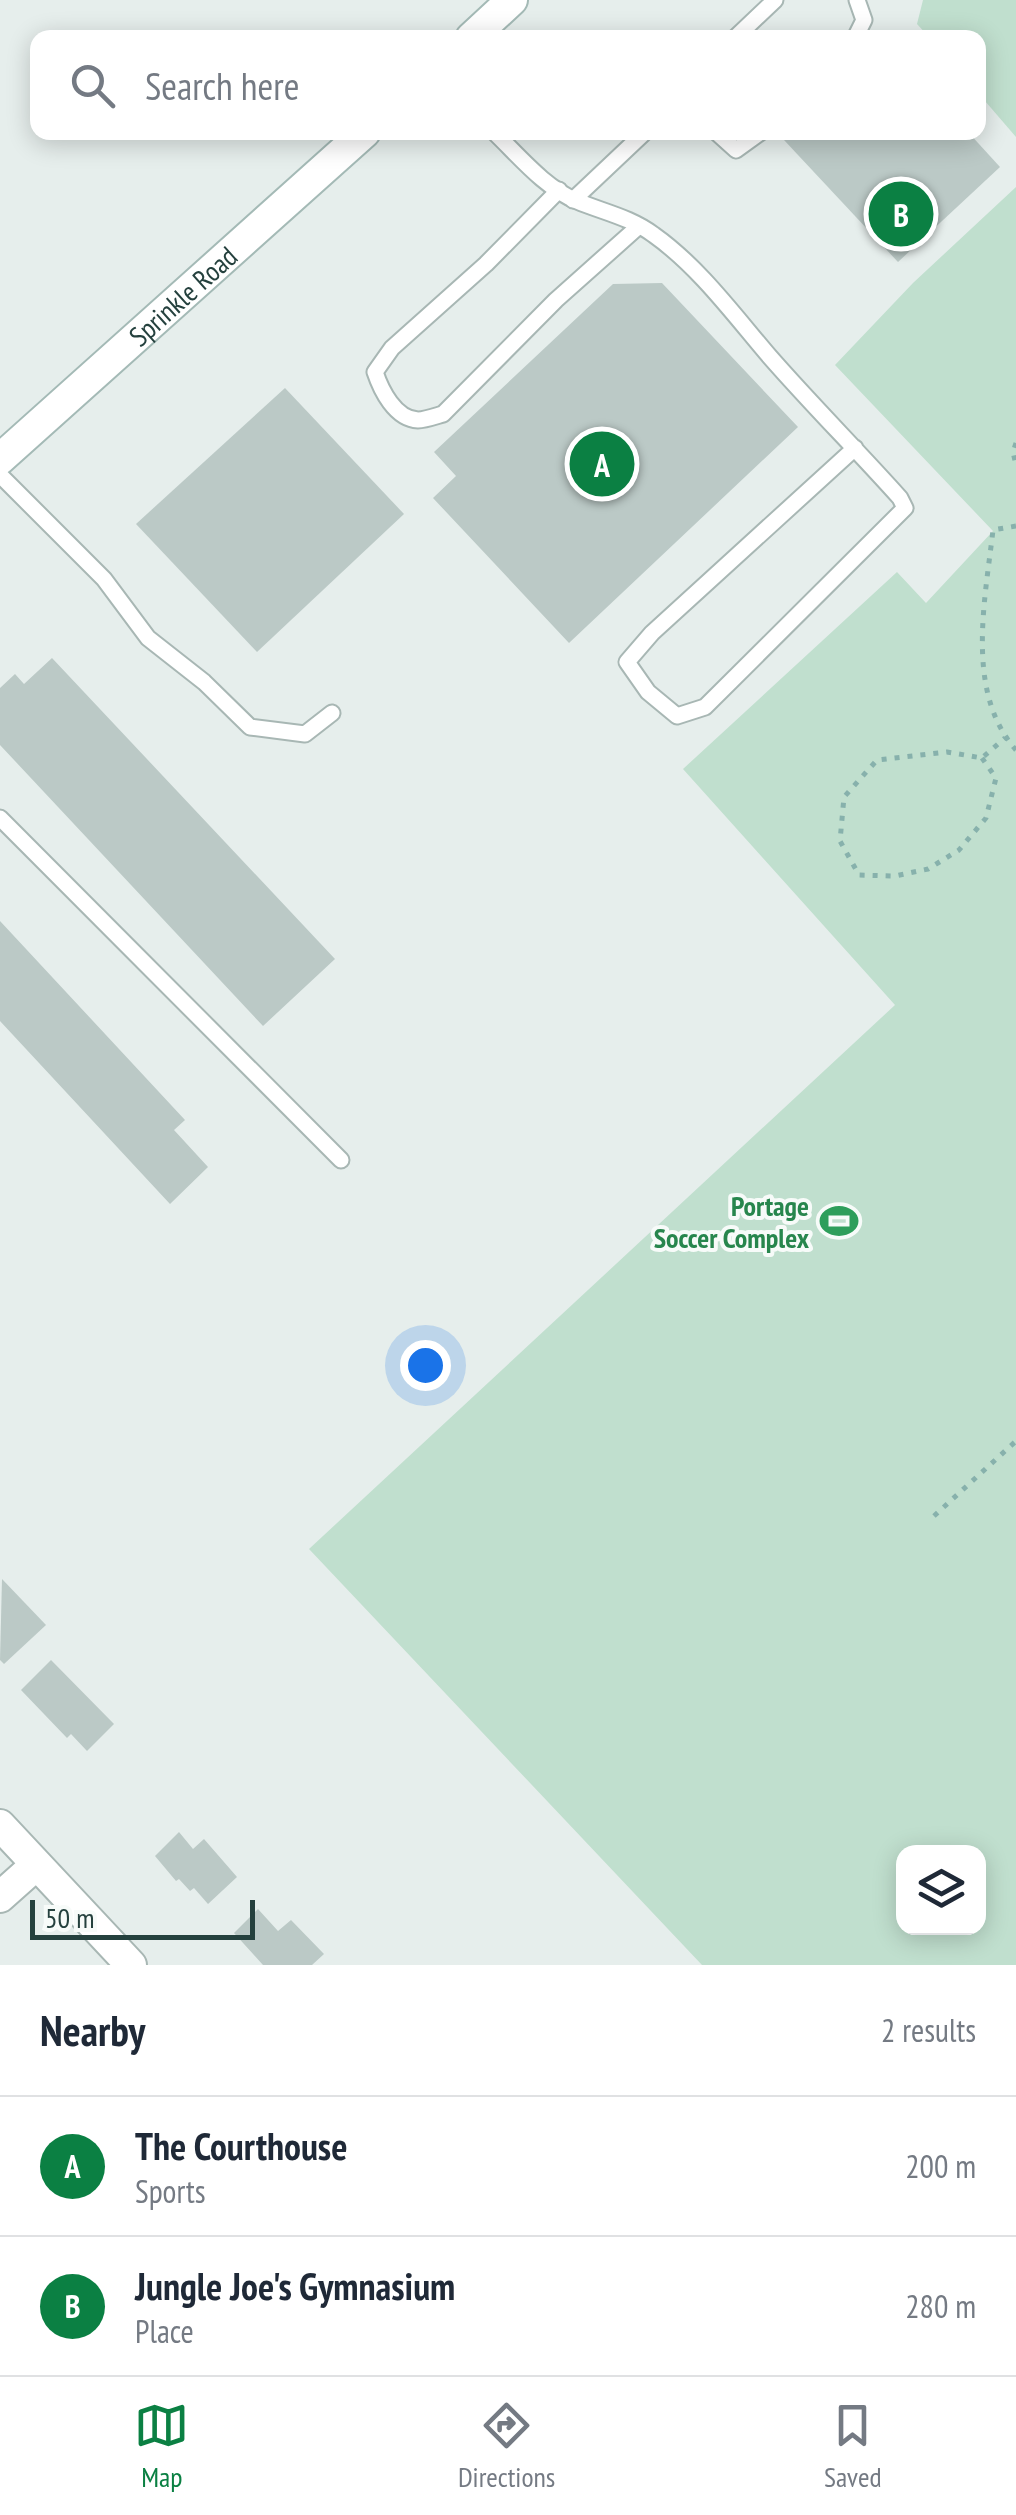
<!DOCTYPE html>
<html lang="en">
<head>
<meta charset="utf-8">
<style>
  :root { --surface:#fff; --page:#f6f6f7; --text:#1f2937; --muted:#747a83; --line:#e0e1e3; --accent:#0b8043 }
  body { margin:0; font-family:"PT Sans Narrow",sans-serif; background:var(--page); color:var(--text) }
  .controls { position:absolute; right:30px; bottom:30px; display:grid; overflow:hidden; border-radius:20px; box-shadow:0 5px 25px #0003 }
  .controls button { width:90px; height:90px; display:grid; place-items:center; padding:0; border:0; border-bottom:2px solid var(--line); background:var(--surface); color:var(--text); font:50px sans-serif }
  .scale { position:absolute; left:30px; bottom:25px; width:225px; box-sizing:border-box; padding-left:10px; border:5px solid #25413e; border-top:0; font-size:28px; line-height:35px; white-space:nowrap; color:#25413e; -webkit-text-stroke:8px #f7fbf9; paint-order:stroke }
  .you { position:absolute; left:425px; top:1365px; width:35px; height:35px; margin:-25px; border:8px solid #fff; border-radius:50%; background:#1a73e8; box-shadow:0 0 0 15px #1a73e833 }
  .badge { display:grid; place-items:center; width:65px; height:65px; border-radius:50%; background:var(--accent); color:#fff; font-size:32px; font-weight:700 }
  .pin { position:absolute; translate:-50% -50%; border:5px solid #fff; box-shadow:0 2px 10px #0006 }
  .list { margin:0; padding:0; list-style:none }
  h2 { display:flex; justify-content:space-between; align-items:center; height:130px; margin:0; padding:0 40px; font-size:42px }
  h2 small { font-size:32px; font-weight:400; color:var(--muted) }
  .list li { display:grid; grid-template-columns:65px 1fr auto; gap:30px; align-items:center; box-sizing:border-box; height:140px; padding:0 40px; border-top:2px solid var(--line) }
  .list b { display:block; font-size:38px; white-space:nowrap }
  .list p { margin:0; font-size:32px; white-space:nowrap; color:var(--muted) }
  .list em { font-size:32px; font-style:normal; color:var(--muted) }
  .icon { flex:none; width:55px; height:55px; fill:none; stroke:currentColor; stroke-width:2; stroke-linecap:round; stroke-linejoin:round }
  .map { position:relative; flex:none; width:1016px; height:1965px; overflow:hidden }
  .search { position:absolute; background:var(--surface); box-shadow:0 5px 25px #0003; left:30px; right:30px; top:30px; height:110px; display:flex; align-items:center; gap:25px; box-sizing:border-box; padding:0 35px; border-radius:20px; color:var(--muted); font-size:38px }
  .sheet { height:410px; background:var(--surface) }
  nav { display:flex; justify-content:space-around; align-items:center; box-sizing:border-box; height:140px; border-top:2px solid var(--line); background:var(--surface); font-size:28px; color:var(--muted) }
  nav a { display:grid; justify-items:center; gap:5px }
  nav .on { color:var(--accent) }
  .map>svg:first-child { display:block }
  .green { fill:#c0dfce; fill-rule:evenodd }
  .building { fill:#bbc9c6 }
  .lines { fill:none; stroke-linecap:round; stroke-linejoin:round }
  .lane-casing { stroke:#a8b7b4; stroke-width:19 }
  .street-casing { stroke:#a8b7b4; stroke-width:34 }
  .secondary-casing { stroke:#a4bab6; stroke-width:34 }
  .path { stroke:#87b1ac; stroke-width:5; stroke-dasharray:5 8; stroke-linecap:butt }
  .lane { stroke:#fff; stroke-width:15 }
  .street { stroke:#fff; stroke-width:30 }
  .secondary { stroke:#fff; stroke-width:30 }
  .labels { text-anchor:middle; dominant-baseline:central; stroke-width:8; stroke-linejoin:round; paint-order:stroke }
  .street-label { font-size:28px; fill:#25413e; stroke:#f7fbf9 }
  .leisure-label { font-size:28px; font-weight:bold; fill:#27864d; stroke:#f7fbf9; text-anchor:end }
</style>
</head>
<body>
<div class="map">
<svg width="1016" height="1965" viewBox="0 0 1016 1965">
  <rect width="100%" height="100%" fill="#e6eeec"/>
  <!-- green -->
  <g class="green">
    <path d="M923,0H1016V137L979,94L978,38L929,37L917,24Z"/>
    <path d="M1016,187V1965H702L309,1549L895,1005L683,769L897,572L926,603L993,531L835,365L913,283ZM904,1852H978V1928H904Z"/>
  </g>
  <!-- building -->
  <g class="building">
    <path d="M792,132H968L1000,167L898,262L784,140Z"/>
    <path d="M662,283L798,427L569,643L433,498L456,476L434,452L613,284Z"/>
    <path d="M285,388L404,514L257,652L136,524Z"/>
    <path d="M52,658L335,959L263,1026L0,745V688L15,674L24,684Z"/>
    <path d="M0,921L185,1120L174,1130L208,1167L170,1204L0,1021Z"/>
    <path d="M2,1579L46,1625L4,1664L0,1660Z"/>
    <path d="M51,1660L114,1724L87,1751L71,1734L67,1738L21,1690Z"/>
    <path d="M179,1832L193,1849L204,1839L237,1877L208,1904L194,1888L190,1891L179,1879L176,1881L155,1856Z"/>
    <path d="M258,1909L278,1931L291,1920L324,1954L312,1965H263L234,1933Z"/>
  </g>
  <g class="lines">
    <!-- lane casing -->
    <g class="lane-casing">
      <g id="lane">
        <path d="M735,38L775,0"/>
        <path d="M855,38L864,20L857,0"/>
        <path d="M494,132C519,156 545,188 577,201C603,212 630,217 654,235C699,267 734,315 770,357C812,405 858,451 900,498L905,508L705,707L677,716L648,692L627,662L652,633L855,448"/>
        <path d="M716,132L736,150L761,132"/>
        <path d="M559,190L486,264L392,348L375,372C381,390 395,419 418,420C425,420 436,416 443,414L556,300L639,226"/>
        <path d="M573,200L645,132"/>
        <path d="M0,475L104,579L148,638L204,682L250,727L305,734L332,713"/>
        <path d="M0,818L341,1160"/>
      </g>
    </g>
    <!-- street casing -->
    <g class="street-casing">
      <g id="street">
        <path d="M0,1825L131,1965"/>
        <path d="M0,1897L36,1865"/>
      </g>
    </g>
    <!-- secondary casing -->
    <g class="secondary-casing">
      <g id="secondary">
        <path d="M471,38L512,0"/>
        <path id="s1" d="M0,459L365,132"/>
      </g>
    </g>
    <!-- path -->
    <g class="path">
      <path d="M1016,443L1013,452L1016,465"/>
      <path d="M1016,526L993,530C985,601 965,692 1016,750"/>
      <path d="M982,758L996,778L986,818L959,850L928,869L895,876L859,875L840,841L844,797L877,760L947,752L982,758L1005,738"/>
      <path d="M934,1516L1016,1441"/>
    </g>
    <!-- lane -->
    <use href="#lane" class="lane"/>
    <!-- street -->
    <use href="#street" class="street"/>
    <!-- secondary -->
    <use href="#secondary" class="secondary"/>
  </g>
  <!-- icons -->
  <defs>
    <g id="stadium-bare" transform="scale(3)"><path d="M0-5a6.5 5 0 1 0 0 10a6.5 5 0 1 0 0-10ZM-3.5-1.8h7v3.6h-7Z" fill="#2e9e5b" stroke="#f7fbf9" stroke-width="2.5" paint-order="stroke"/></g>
  </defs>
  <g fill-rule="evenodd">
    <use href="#stadium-bare" x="839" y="1221"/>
  </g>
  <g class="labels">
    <!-- street labels -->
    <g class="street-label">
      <text stroke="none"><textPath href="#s1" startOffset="245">Sprinkle Road</textPath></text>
    </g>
    <!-- leisure labels -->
    <g class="leisure-label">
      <text x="809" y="1205">Portage<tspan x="809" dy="32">Soccer Complex</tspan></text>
    </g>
  </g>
</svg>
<div class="controls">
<button><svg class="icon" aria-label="layers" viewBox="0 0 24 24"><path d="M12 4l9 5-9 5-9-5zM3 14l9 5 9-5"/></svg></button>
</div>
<div class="scale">50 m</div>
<div class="you"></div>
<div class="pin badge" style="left:602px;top:464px">A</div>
<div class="pin badge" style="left:901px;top:214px">B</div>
<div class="search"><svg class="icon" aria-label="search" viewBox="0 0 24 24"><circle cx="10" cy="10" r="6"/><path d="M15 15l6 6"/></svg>Search here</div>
</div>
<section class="sheet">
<h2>Nearby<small>2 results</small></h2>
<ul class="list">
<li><span class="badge">A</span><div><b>The Courthouse</b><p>Sports</p></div><em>200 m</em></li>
<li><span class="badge">B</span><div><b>Jungle Joe's Gymnasium</b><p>Place</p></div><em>280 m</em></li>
</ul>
</section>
<nav>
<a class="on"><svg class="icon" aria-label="map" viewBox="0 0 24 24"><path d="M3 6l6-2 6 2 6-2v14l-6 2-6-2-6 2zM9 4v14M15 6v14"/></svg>Map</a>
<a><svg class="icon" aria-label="directions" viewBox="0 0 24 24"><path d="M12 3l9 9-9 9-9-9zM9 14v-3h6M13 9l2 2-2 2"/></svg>Directions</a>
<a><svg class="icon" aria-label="saved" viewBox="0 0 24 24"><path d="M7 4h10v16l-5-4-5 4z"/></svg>Saved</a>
</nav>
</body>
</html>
